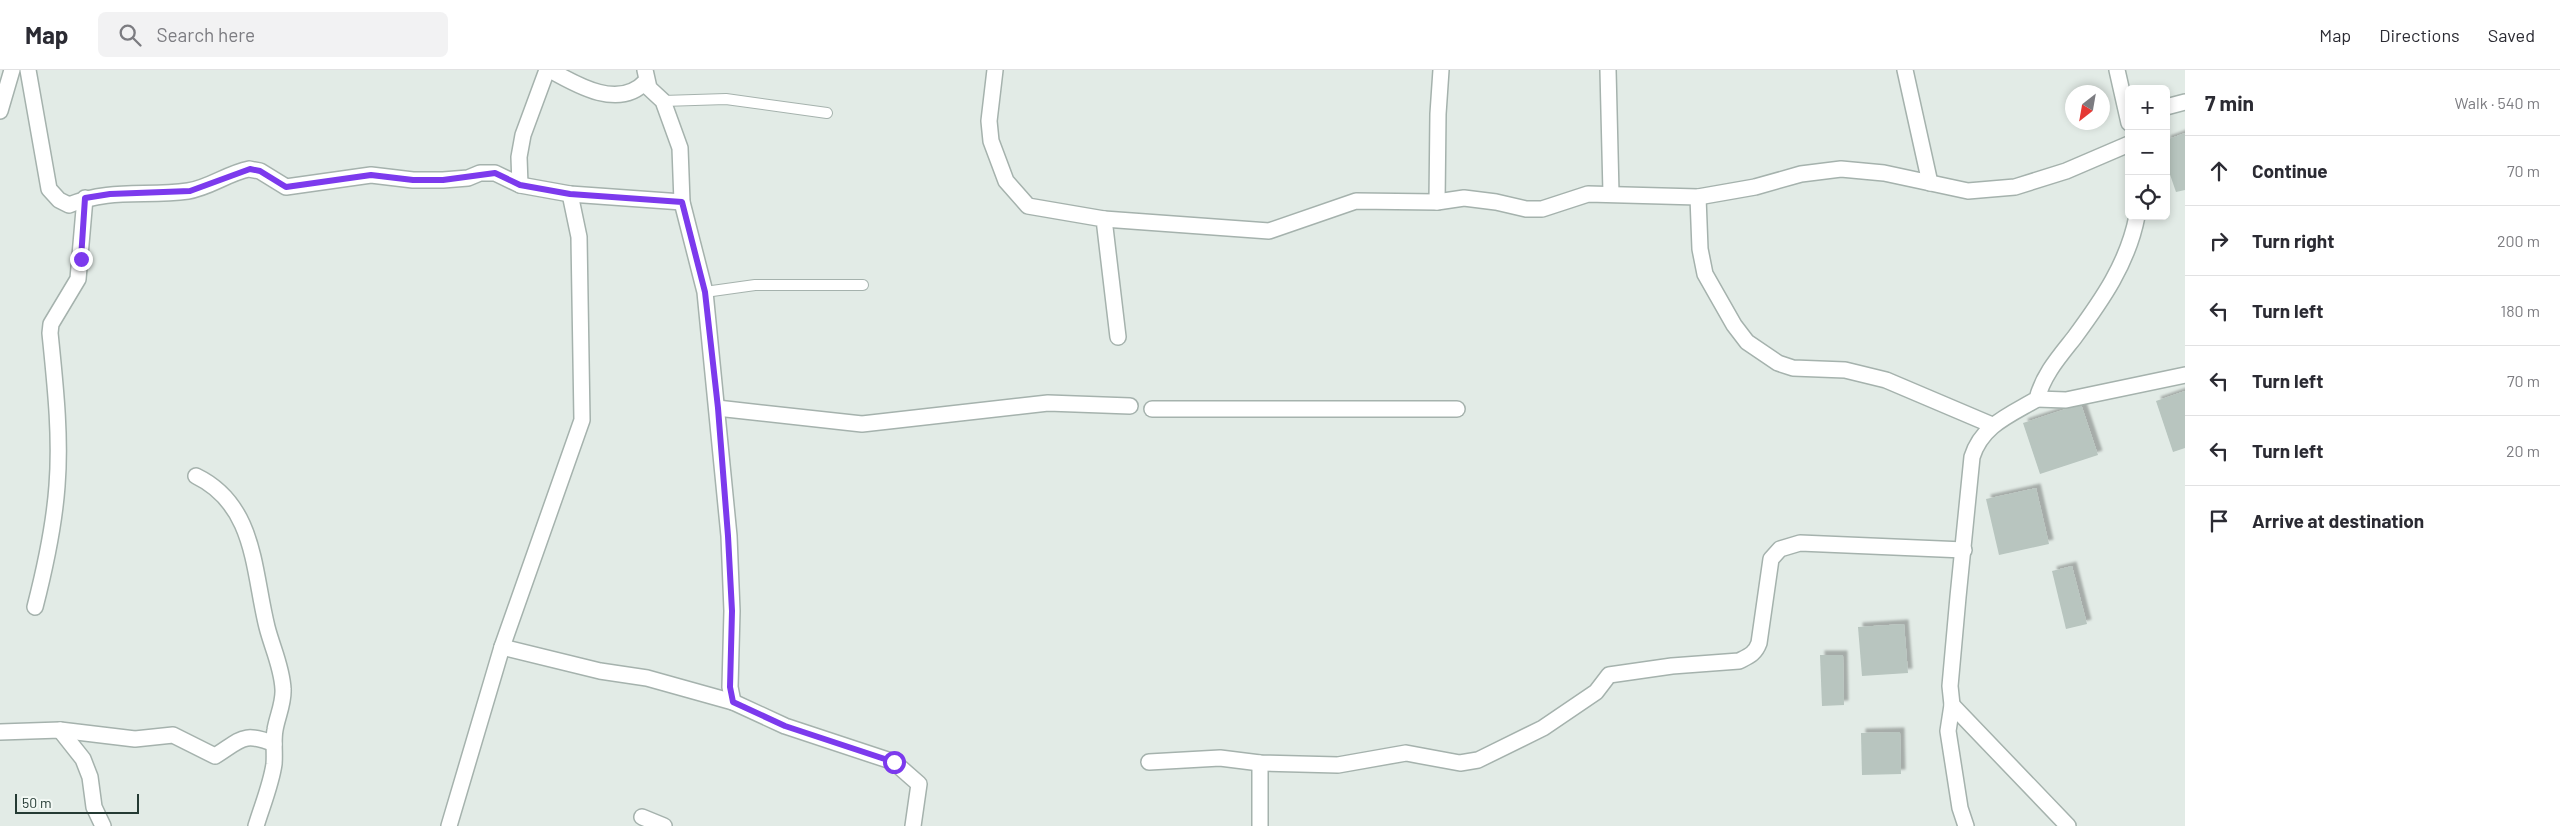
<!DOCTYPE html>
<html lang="en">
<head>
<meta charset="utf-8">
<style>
  :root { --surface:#fff; --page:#f2f2f3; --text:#2b2b33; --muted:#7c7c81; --line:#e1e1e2 }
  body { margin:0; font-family:Barlow,sans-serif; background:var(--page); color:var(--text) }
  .controls { position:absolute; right:15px; top:15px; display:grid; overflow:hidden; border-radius:8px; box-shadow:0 2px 8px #0003 }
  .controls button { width:45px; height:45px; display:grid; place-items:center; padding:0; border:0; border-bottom:1px solid var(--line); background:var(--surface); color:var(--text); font:25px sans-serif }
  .compass { position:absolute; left:2065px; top:15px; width:45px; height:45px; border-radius:50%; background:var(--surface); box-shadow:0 2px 8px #0003; rotate:211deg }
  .scale { position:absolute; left:15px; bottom:12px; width:124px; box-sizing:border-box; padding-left:5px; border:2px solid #243a33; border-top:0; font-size:14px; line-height:18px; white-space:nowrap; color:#243a33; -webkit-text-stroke:4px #f2f8f4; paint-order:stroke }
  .stop { position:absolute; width:15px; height:15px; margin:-11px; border:4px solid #7c3aed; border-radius:50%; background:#fff }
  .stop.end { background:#7c3aed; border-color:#fff; box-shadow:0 1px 5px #0008 }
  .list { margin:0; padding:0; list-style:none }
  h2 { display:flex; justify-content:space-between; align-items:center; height:65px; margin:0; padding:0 20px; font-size:21px }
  h2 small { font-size:16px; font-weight:400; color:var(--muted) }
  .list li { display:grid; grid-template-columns:32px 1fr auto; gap:15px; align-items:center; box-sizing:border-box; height:70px; padding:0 20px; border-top:1px solid var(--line) }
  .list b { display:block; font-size:19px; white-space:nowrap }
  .list em { font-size:16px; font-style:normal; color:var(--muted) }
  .icon { flex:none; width:28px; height:28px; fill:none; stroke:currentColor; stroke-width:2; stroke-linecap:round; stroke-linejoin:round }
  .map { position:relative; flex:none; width:2185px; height:756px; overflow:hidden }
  header { display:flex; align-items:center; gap:30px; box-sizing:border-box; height:70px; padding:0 25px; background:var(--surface); border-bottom:1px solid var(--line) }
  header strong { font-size:24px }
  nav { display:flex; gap:28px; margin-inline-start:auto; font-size:18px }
  .search { width:350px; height:45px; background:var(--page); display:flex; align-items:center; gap:12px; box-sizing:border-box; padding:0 18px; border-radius:8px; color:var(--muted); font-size:19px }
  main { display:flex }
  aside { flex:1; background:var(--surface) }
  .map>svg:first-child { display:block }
  .building { fill:#b8c5bf; filter:url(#shadow) }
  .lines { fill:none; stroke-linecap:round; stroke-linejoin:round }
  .lane-casing { stroke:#a5b2ad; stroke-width:12 }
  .street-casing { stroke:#a5b2ad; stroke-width:18 }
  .lane { stroke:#fff; stroke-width:10 }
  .street { stroke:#fff; stroke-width:15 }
  .route { stroke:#7c3aed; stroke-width:6 }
</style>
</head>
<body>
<header>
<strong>Map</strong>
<div class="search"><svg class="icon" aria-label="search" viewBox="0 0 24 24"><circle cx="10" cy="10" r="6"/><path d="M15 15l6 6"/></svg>Search here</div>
<nav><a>Map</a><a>Directions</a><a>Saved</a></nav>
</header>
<main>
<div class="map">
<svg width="2185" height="756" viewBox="0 0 2185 756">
  <defs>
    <filter id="shadow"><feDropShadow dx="4.5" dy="-4.5" stdDeviation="1" flood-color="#0004"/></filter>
  </defs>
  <rect width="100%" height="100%" fill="#e2ebe6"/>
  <!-- building -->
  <g class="building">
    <path d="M2185,63V120L2176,122L2166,93V70Z"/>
    <path d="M2185,321V378L2173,382L2156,331Z"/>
    <path d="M2081,334L2098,385L2040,404L2023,353Z"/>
    <path d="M2036,418L2049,474L1999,485L1986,429Z"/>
    <path d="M2072,496L2087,554L2066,559L2052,501Z"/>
    <path d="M1904,554L1908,603L1862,606L1858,557Z"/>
    <path d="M1820,585H1843L1844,635L1822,636Z"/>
    <path d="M1900,662L1901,704L1862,705L1861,663Z"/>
  </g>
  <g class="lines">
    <!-- lane casing -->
    <g class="lane-casing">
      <g id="lane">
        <path d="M663,31L726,29L827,43"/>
        <path d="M705,222L755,215H863"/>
      </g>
    </g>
    <!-- street casing -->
    <g class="street-casing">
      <g id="street">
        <path d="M28,0L49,119L59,130L69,135C110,118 146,127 188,121C209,118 228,103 249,99L260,101L286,117L371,105L413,110H443L468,108L480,103H495L520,115L570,124L682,132"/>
        <path d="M550,0C578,16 620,40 646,11"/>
        <path d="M645,0L649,18L663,31L680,78L682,132L705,222L729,466L732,541L730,617L733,632"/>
        <path d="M995,0L989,51L991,71L1006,111L1028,136L1104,149L1118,267"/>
        <path d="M1608,0L1611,123"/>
        <path d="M1905,0L1930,113"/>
        <path d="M2117,0L2129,53"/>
        <path d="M2166,37L2185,32"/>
        <path d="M0,41L12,0"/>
        <path d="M520,115L519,87L523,65L547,0"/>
        <path d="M1698,127L1700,179L1705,204L1734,255L1747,272L1778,293L1793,298L1845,300L1886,310L1992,355"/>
        <path d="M1437,132L1438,44L1441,0"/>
        <path d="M1104,149L1269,161L1356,131L1437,132L1464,128L1496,132L1526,139H1542L1588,124L1698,127L1755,117L1801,104L1841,99L1884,103L1968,121L2015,117L2066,101L2129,74"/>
        <path d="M2037,329L2066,330L2185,305"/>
        <path d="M717,338L862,354L1048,333L1130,336"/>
        <path d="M1152,339H1457"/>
        <path d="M196,406C256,435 253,501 267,557C272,577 282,597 283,619C284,633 277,647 275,660C273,671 275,683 274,694C271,715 262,736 256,756"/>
        <path d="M35,537C45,498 54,457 57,416C61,365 55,313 50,263L51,254L78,209L85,128"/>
        <path d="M502,577L600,601L647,608L733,632L785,656L894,692L919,714L913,756"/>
        <path d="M1952,635L2068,756"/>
        <path d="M60,660L83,689L90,707L94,737L103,756"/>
        <path d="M0,662L60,660L135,669L173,665L215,686C241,670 243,661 274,674"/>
        <path d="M1149,692L1220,688L1260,693L1338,695L1406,683L1460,693L1478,690L1543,658L1596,622L1609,605L1672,596L1739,591C1749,586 1755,584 1759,573L1771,489L1780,479L1800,473L1964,480"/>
        <path d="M1260,693V756"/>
        <path d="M642,747L664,756"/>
        <path d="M449,756L502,577L582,350L579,167L570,124"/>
        <path d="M1966,756L1960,738L1948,661L1952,635L1950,616L1958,527L1972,387C1982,355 2010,345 2037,329C2043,305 2059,287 2074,268C2102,230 2128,193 2137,146"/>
      </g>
    </g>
    <!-- lane -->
    <use href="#lane" class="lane"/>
    <!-- street -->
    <use href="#street" class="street"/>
  </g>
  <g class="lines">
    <!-- route -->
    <path class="route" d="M81,189L85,128L110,124L190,121L250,99L260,101L286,117L371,105L413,110H443L495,103L520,115L570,124L682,132L705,222L718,338L728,466L732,541L730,617L733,632L785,656L894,692"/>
  </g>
</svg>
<div class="controls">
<button>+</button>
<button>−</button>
<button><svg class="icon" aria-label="locate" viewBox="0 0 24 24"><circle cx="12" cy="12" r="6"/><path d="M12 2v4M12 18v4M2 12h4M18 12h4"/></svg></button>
</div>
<svg class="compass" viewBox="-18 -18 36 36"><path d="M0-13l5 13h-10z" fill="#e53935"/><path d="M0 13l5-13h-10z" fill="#7c7c81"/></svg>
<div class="scale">50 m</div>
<div class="stop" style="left:894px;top:692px"></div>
<div class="stop end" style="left:81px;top:189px"></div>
</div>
<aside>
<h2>7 min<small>Walk · 540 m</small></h2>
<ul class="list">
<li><svg class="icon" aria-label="ahead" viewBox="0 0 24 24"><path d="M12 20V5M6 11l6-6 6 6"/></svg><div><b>Continue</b></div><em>70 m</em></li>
<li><svg class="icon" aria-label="right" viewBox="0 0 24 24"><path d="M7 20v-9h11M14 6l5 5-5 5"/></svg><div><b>Turn right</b></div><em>200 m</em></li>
<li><svg class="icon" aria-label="left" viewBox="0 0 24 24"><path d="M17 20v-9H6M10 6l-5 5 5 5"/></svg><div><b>Turn left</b></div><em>180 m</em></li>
<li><svg class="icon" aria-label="left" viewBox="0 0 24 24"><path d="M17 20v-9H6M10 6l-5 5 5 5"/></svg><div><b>Turn left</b></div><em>70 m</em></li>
<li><svg class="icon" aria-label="left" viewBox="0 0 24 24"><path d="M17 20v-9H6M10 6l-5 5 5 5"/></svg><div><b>Turn left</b></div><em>20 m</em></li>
<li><svg class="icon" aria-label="arrive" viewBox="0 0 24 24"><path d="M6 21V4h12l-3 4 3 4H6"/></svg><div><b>Arrive at destination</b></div></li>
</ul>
</aside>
</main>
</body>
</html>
